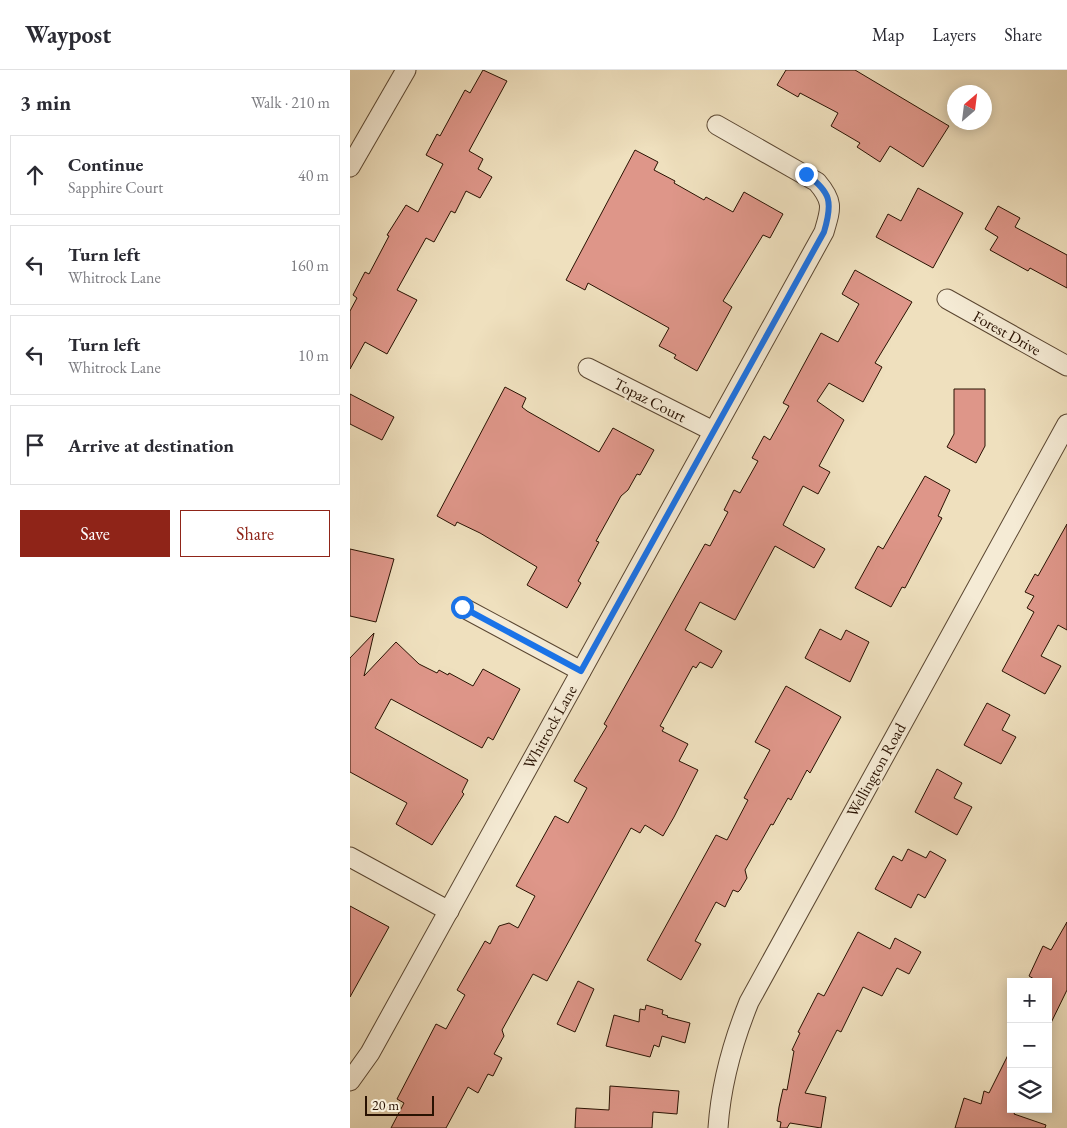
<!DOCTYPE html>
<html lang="en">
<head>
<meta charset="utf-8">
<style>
  :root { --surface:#fff; --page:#f7f7f7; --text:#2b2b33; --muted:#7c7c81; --line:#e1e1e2; --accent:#8f2418 }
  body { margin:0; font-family:"EB Garamond",serif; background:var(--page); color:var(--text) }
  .controls { position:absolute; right:15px; bottom:15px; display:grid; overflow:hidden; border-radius:0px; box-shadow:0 2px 12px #0003 }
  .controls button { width:45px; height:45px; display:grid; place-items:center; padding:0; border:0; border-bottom:1px solid var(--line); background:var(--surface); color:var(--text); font:25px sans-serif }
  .compass { position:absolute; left:597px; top:15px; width:45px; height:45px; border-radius:50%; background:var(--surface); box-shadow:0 2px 12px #0003; rotate:28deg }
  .scale { position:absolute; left:15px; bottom:12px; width:69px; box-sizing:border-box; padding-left:5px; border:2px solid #291202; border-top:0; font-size:14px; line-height:18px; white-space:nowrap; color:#291202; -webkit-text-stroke:4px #f5ebd5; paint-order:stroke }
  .stop { position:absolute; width:15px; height:15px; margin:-11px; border:4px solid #1a73e8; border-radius:50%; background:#fff }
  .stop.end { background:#1a73e8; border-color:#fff; box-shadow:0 1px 5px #0008 }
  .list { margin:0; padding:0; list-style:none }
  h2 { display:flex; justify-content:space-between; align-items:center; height:65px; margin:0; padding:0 20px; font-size:21px }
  h2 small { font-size:16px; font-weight:400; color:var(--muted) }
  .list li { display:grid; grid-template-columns:32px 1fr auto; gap:15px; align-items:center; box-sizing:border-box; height:80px; margin:0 10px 10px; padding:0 10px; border:1px solid var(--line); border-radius:0px }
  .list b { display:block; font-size:19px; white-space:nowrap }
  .list p { margin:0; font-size:16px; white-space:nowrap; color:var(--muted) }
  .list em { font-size:16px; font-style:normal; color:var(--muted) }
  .actions { display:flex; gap:10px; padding:15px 20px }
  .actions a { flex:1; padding:11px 0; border:1px solid var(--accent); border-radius:0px; text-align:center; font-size:18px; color:var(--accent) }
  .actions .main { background:var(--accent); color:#fff }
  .icon { flex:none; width:28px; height:28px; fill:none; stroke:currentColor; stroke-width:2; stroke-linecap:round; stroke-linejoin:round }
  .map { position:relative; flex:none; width:717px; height:1058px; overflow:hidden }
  header { display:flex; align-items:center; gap:30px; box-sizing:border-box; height:70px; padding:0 25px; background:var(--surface); border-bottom:1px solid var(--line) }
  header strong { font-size:24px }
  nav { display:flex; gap:28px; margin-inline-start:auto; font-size:18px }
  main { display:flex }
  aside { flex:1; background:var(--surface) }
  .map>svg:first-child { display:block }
  .building { fill:#de9689; stroke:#291202 }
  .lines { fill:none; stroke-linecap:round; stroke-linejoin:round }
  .street-casing { stroke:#5a4631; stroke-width:21 }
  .street { stroke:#f5ebd5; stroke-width:19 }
  .route { stroke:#1a73e8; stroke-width:6 }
  .labels { text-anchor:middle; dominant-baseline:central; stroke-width:4; stroke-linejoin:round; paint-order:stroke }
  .street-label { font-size:16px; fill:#291202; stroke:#f5ebd5 }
</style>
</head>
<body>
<header>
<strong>Waypost</strong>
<nav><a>Map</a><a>Layers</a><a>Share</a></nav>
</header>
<main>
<aside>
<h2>3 min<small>Walk · 210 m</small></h2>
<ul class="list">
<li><svg class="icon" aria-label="ahead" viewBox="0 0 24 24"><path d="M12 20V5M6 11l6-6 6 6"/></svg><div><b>Continue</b><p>Sapphire Court</p></div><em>40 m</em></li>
<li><svg class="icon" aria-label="left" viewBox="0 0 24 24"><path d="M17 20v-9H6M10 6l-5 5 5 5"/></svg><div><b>Turn left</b><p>Whitrock Lane</p></div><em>160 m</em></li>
<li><svg class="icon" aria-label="left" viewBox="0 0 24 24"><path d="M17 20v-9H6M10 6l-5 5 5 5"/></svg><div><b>Turn left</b><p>Whitrock Lane</p></div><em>10 m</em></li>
<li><svg class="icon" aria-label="arrive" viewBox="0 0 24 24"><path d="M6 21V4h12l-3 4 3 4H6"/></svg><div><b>Arrive at destination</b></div></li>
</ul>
<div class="actions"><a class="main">Save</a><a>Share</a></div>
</aside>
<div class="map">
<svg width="717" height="1058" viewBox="0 0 717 1058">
  <rect width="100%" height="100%" fill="#efe0be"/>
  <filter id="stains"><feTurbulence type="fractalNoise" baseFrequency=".004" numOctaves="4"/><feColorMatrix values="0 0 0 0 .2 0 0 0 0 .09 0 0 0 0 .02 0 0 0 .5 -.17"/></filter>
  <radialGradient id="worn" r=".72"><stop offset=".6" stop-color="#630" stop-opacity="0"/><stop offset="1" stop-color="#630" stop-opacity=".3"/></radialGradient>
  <!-- building -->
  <g class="building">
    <path d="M133,0L157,11L119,81L133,89L128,99L142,107L130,128L116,121L105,143L101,141L84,172L76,168L47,220L67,230L37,284L15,272L0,299V241L7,228L3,225L15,202L19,204L39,166L37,165L56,135L68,142L93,94L76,85L87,64L90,66L115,20L120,23Z"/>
    <path d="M436,0H505L599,56L573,97L540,76L530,92L507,77L510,73L481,56L488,43L450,23L448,27L427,15Z"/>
    <path d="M285,80L308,92L304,100L325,111L324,113L354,130L356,127L383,142L394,122L433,144L420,168L413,165L373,231L382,237L347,301L324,288L326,285L309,276L319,258L238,213L235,220L216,210Z"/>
    <path d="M568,118L613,143L583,198L526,167L538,144L551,151Z"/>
    <path d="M648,136L670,148L665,157L717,185V218L680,198L678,201L640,180L648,167L635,159Z"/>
    <path d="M505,200L562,232L525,293L532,297L513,332L479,313L467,331L494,350L469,396L480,402L468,424L453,416L433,455L475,479L464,498L425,476L385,550L350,532L335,560L372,581L362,598L350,592L346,598L343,596L310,656L314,658L312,661L338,674L329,691L348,700L324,747L313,766L295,755L290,763L281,758L197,911L183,904L152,960L154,966L144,984L152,988L143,1006L138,1004L128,1023L118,1017L96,1058H41L54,1033L47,1029L86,954L96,959L115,925L107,920L135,871L140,874L149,856L159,853L168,858L185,826L166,816L205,746L218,753L237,718L224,711L257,656L254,654L355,474L360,476L378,442L374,440L384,420L390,423L408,391L402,388L414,366L420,370L439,336L433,333L460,283L471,263L488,272L509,234L492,224Z"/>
    <path d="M155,317L176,328L172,337L177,341L249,382L263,358L304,380L290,405L287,404L278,420L271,426L246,471L249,472L228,511L231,513L217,538L177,515L187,497L130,463L107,452L105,456L87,446Z"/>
    <path d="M604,319H635V376L626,393L597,377L604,364Z"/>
    <path d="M0,324L44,347L32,370L0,354Z"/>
    <path d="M575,406L600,420L588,446L592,448L555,518L552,517L541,537L505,518L528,476L533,479Z"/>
    <path d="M717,454V560L708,555L691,586L711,596L695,624L652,601L684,542L677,538L684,526L675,522L685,504L688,506Z"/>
    <path d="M0,479L44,489L26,552L0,546Z"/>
    <path d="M470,559L491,570L496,560L519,572L500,612L455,588Z"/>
    <path d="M24,563L14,606L46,572L69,594L87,603L89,600L98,605L99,603L123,616L133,599L170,619L143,670L138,667L132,678L41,629L25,658L118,710L112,722L114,724L82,775L46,754L57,733L0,702V588Z"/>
    <path d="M436,616L491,647L460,703L457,700L441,730L438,728L423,755L421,754L395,800L397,808L390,820L388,822L383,820L375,837L366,832L345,871L351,874L331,910L297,890L366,765L377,770L398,730L394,728L420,680L405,672Z"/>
    <path d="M637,633L660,645L652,660L666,667L651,694L614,675Z"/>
    <path d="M587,699L612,713L604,728L622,737L607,765L565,742Z"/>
    <path d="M558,779L576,788L580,781L596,790L575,828L568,824L561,838L525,819L543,786L552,791Z"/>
    <path d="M0,836L39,857L0,927Z"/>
    <path d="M717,852V920L698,959V912H689L679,906L693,876L701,880Z"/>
    <path d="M508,862L540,879L545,868L571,882L559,904L547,898L532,926L513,917L491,962L487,960L455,1023L476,1027L471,1058L440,1053L437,1058H430L431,1052L427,1051L429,1037L433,1019L437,1020L444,981L442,980L450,963L448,962L468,923L474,926Z"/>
    <path d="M228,911L244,919L225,962L207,954Z"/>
    <path d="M296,935L313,940L312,944L318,946L317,947L340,953L335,973L312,966L309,977L304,975L300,987L256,976L264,945L289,952L290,939L295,940Z"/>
    <path d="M661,979V1039L666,1040L664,1044L696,1055L695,1058H605L614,1028L631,1034L634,1021L639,1023Z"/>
    <path d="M260,1016L329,1021L327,1044L303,1042L302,1058H225L226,1038L259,1040Z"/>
  </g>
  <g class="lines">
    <!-- street casing -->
    <g class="street-casing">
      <g id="street">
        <path d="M0,97L56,0"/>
        <path d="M597,229L717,296"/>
        <path d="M238,298L363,361"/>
        <path d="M112,537L231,601"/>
        <path d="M0,787L99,841"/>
        <path d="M0,1011L20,983L474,162C481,138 484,132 467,112L367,55"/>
        <path d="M368,1058C371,1013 382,974 399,932L717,354"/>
      </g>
    </g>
    <!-- street -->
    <use href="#street" class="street"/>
  </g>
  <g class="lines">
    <!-- route -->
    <path class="route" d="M112,537L231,601L474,162C483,132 481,122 456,104"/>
  </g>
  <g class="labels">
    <!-- street labels -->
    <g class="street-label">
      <text transform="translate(657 263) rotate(29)">Forest Drive</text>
      <text transform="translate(300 330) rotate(27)">Topaz Court</text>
      <text transform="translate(200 657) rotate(-61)">Whitrock Lane</text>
      <text transform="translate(526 700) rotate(-61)">Wellington Road</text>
    </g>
  </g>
  <rect width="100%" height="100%" filter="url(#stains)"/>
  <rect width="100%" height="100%" fill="url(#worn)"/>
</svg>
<div class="controls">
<button>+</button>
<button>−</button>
<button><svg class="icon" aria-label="layers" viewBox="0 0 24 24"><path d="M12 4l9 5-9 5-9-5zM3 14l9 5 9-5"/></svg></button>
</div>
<svg class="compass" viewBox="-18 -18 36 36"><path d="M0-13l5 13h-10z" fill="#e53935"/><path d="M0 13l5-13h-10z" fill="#7c7c81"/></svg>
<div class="scale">20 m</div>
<div class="stop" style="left:112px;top:537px"></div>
<div class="stop end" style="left:456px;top:104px"></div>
</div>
</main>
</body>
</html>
